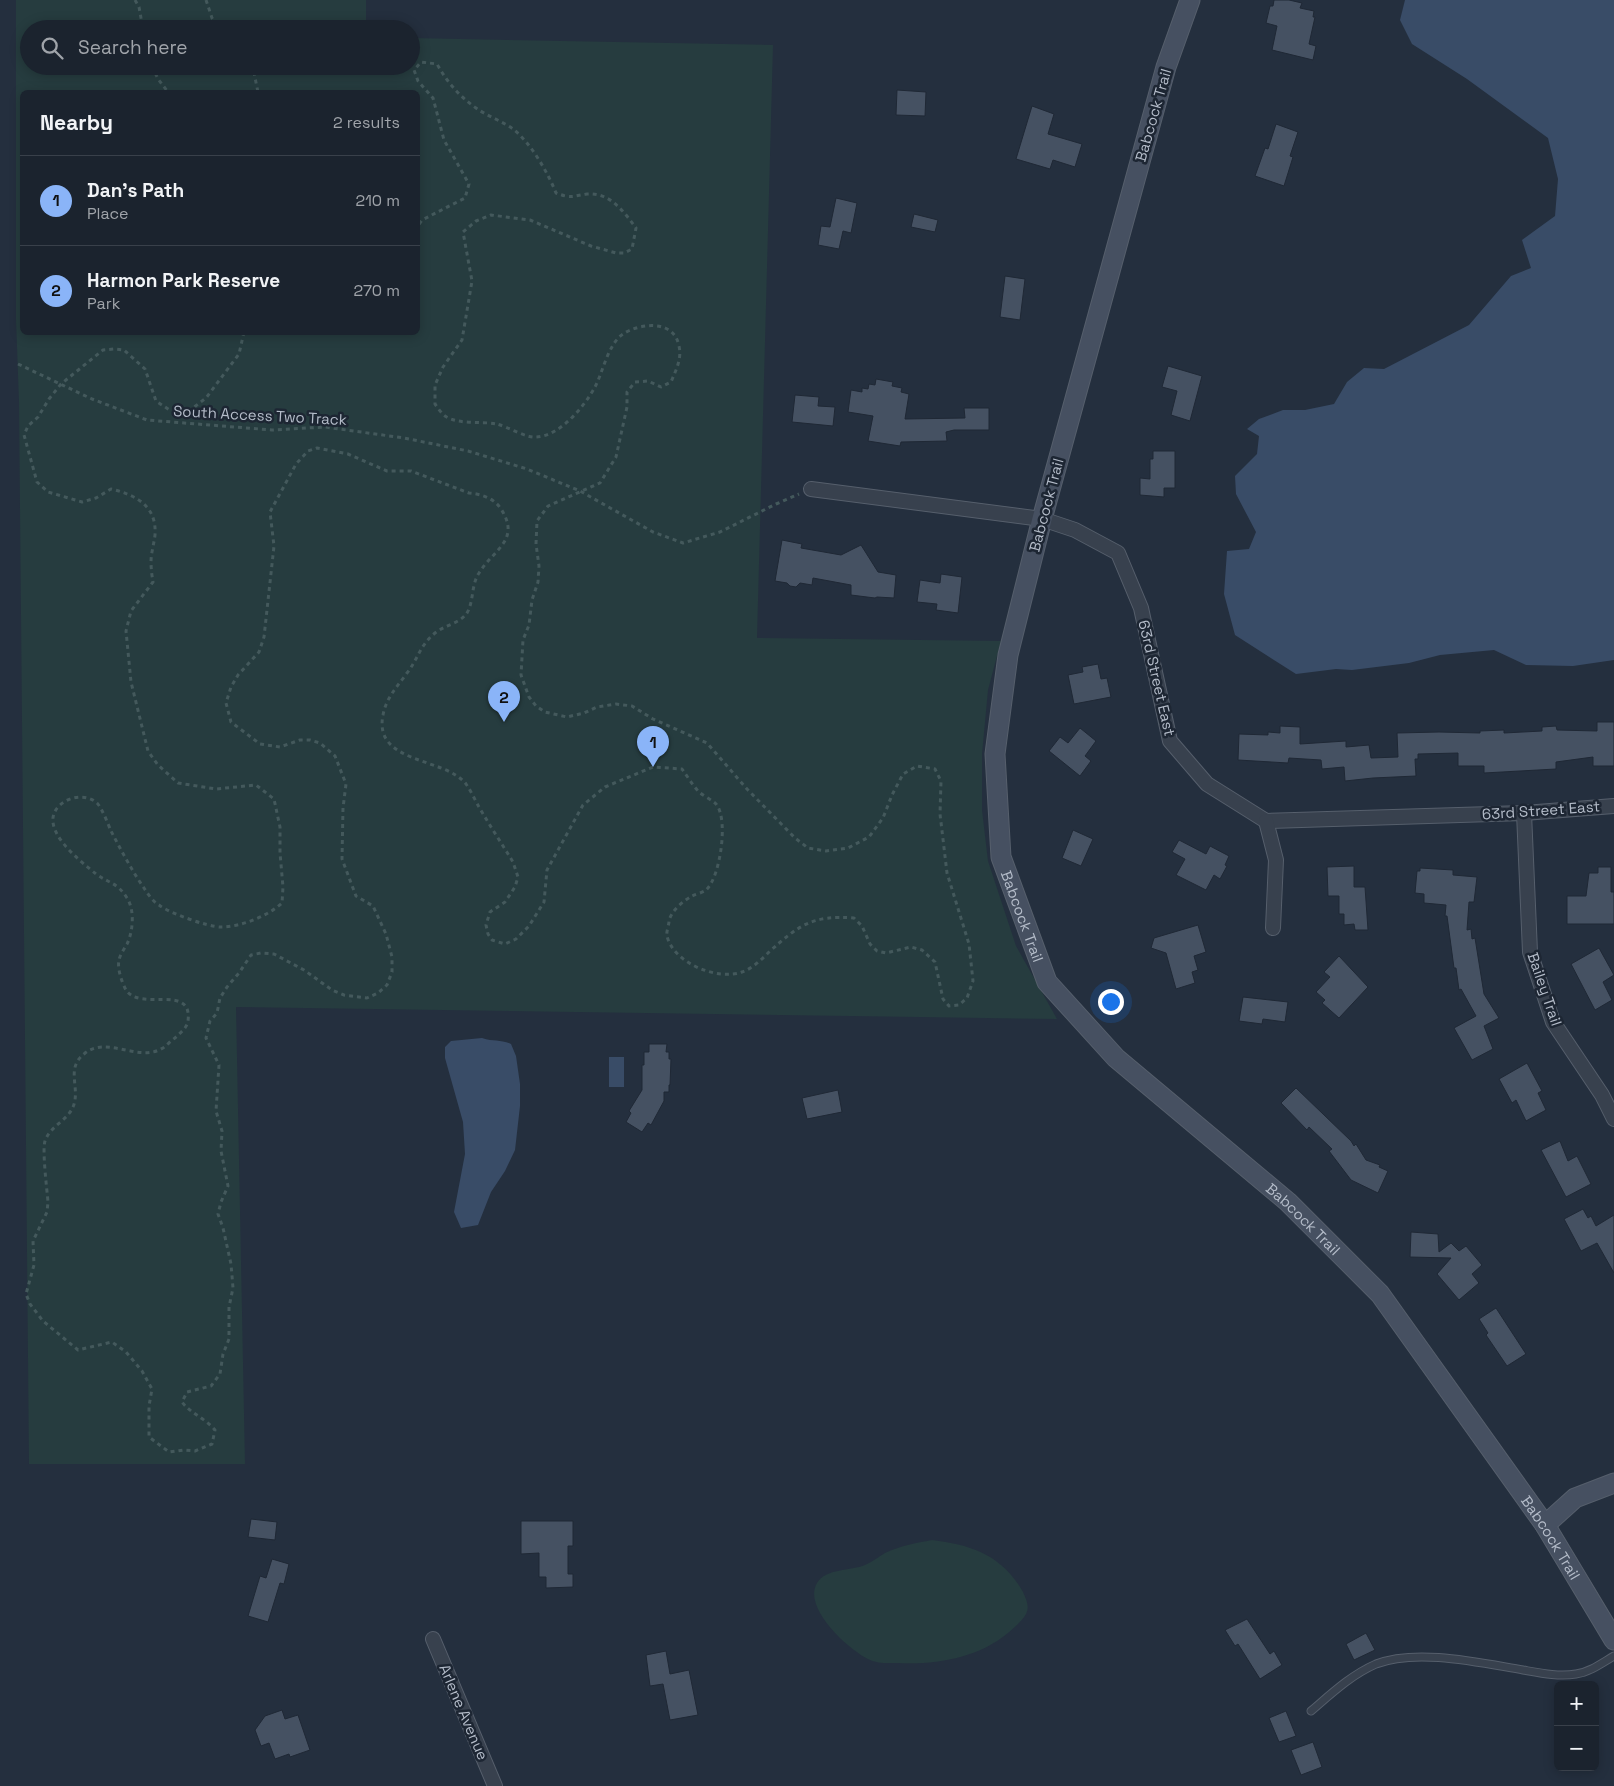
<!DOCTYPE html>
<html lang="en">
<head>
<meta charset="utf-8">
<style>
  :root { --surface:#1b232e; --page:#242b36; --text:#f1f3f6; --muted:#a0a4aa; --line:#39404a; --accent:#8ab4f8 }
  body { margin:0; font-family:"Space Grotesk",sans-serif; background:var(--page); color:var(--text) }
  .controls { position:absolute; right:15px; bottom:15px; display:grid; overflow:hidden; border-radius:8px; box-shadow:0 2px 12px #0003 }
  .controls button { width:45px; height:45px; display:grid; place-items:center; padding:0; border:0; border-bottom:1px solid var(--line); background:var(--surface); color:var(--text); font:25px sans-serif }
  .you { position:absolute; left:1110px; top:1001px; width:18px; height:18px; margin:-12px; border:4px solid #fff; border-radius:50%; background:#1a73e8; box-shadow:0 0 0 8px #1a73e833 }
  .badge { display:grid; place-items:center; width:32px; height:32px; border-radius:50%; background:var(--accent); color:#111; font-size:16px; font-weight:700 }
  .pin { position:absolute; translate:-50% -41px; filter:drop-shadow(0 1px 2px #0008) }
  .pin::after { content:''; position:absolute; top:26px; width:18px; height:15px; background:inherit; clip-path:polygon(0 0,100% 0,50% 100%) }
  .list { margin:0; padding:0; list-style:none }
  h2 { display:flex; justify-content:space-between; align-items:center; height:65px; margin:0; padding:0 20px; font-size:21px }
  h2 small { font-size:16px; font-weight:400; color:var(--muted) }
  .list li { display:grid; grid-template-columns:32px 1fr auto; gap:15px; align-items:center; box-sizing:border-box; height:90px; padding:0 20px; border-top:1px solid var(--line) }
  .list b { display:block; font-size:19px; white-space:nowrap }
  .list p { margin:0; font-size:16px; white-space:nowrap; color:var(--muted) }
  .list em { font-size:16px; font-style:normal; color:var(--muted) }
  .icon { flex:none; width:28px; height:28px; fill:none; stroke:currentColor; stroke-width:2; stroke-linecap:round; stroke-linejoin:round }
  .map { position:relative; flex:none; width:1614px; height:1786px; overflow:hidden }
  .search { position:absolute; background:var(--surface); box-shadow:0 2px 12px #0003; left:20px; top:20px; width:400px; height:55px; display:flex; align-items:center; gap:12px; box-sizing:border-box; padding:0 18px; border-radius:28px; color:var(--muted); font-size:19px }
  .panel { position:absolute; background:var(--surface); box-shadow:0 2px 12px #0003; left:20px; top:90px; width:400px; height:245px; border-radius:8px }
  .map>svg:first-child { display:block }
  .green { fill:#263c3f; fill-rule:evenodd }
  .water { fill:#394c67 }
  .building { fill:#455162; stroke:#1f2835 }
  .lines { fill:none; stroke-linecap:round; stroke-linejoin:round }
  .lane-casing { stroke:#565f6c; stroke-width:9 }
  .street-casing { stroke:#565f6c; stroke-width:16 }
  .secondary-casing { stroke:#565f6c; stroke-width:21 }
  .path { stroke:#44595c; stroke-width:3; stroke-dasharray:4 4; stroke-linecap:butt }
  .lane { stroke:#38414e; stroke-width:7 }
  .street { stroke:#38414e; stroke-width:14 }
  .secondary { stroke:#465061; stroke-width:19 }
  .labels { text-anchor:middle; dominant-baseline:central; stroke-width:5; stroke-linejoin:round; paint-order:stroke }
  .street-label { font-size:15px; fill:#b4bcc9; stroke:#1d2633 }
</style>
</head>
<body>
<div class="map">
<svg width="1614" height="1786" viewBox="0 0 1614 1786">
  <rect width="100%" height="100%" fill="#242f3e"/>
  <!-- green -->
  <g class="green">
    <path d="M16,0H366V29H29V66H411V38L773,45L757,638L1001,641L988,690L982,754V810L988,861L1016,946L1057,1019L236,1007L245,1464H29L19,402L16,319ZM418,92V332H22V92Z"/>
    <path d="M932,1540C972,1545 1002,1555 1023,1592C1026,1599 1030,1606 1026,1614C1022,1621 1015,1627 1008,1633C978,1658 936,1665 898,1663C887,1663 878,1664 868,1659C849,1650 802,1608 817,1583C826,1568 851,1571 865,1565C872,1562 878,1557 885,1553C900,1546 916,1543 932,1540Z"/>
  </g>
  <!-- water -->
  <g class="water">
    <path d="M1405,0H1614V660L1573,666L1526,665L1494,650L1440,655L1409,663L1352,670L1336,669L1296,674L1235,635L1224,594L1227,551L1249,549L1256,532L1236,494L1235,476L1257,454L1259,436L1247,429L1259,419L1283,410H1305L1334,404L1347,382L1364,368L1384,369L1469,325L1511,276L1531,268L1522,240L1555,216L1558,179L1548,138L1467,79L1412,44L1400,20Z"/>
    <path d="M482,1038C494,1042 500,1039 511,1044L516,1056L520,1084V1106L515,1150L505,1171L491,1192L478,1225L461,1228L454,1212L465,1154L463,1122L445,1058V1047L451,1041Z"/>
    <rect x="609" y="1057" width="15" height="30"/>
  </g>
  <!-- building -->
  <g class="building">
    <path d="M1274,0H1289L1302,3L1300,8L1314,11L1313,17H1315L1309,44L1316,46L1313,60L1272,50L1277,26L1266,23L1270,6H1273Z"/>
    <path d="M897,90L926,92L925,116L896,115Z"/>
    <path d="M1032,106L1054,114L1048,134L1082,144L1075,167L1053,160L1050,169L1016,159Z"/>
    <path d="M1276,124L1298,132L1290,156L1293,157L1284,186L1255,176L1265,148L1268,149Z"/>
    <path d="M836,198L857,203L851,233L843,231L839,249L818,245L821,226L830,227Z"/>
    <path d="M914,214L938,220L935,232L911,227Z"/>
    <path d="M1005,276L1025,279L1020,320L1000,317Z"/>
    <path d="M1168,366L1202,376L1190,421L1171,415L1177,391L1162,387Z"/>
    <path d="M876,379L893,382L892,386L902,388L901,392L909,394L905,419L965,418L964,408H989V430H954L946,432L947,441L901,442L900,446L868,441L873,416L848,412L851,390L862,392V388L868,389L869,384L875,385Z"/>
    <path d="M795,395L819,397L818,406L835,407L833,426L792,422Z"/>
    <path d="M1153,451H1175V488H1164V497L1140,495V478L1150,479V459H1153Z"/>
    <path d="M782,540L802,544L801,548L841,555L861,545L878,572L896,575L894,598L877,597L875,598L851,595V585L813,578L812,585L800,583L796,587L790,586L787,583L775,581Z"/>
    <path d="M941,574L962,577L958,613L936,610L937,604L917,602L920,580L940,583Z"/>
    <path d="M1098,664L1101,679L1107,678L1111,697L1074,704L1068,675L1083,672L1082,667Z"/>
    <path d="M1597,722H1614V766H1593V757L1556,762V769L1484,773V766H1458V753L1418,754V759H1415L1416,776L1373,778L1345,781L1344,767L1322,769L1321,760L1289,758L1288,763L1238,760L1239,734L1268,735V732L1280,733V726L1300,727V744L1346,741V747L1369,745L1371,758L1398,757L1397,733L1439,732L1480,733V731L1504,730V733L1542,731V727L1556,726L1557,730L1597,731Z"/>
    <path d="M1080,728L1096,741L1085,756L1091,761L1080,776L1049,751L1060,737L1068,743Z"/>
    <path d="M1073,830L1093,839L1081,866L1062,858Z"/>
    <path d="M1179,840L1206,854L1210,846L1229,856L1225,865L1227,866L1220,879L1214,875L1206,890L1176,875L1185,859L1172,852Z"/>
    <path d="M1354,866V887H1365L1368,930H1355L1354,924L1344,925V914H1339V896H1328L1327,867Z"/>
    <path d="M1598,867H1611V892H1614V924H1567V896H1586L1589,873H1598Z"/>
    <path d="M1420,868L1453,870V875L1477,877L1474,902H1469L1467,930L1471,929L1472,939L1475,938L1484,994L1499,1018L1484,1026L1493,1049L1472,1060L1454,1028L1476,1016L1461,989L1459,990L1456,968H1454L1447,916H1445L1446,905L1424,903V894L1415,893L1417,871H1420Z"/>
    <path d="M1198,925L1206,952L1194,956L1198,970L1192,972L1195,983L1176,989L1166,953L1151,948L1154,938Z"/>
    <path d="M1599,948L1614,975L1603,982L1612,1000L1595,1010L1571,964Z"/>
    <path d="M1339,956L1368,987L1339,1018L1322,1003L1325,1000L1316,992L1330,977L1324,972Z"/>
    <path d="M1243,997L1288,1002L1285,1022L1263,1019L1262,1024L1239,1021Z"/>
    <path d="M649,1044H667L666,1052H669V1059H671L670,1085H669V1092H664V1101L651,1125L648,1123L642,1132L626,1122L631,1113L629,1111L642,1090V1065H644V1052H649Z"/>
    <path d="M1527,1063L1542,1091L1538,1093L1546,1110L1526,1121L1516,1100L1512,1103L1499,1079Z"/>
    <path d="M1296,1088L1351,1141L1354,1146L1356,1144L1366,1160L1380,1165L1379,1167L1388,1171L1378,1193L1351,1180L1329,1151L1332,1149L1309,1127L1307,1130L1281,1103Z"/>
    <path d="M838,1090L842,1112L807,1119L802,1098Z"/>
    <path d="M1560,1141L1568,1161L1577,1156L1591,1184L1566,1197L1541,1150Z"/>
    <path d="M1583,1209L1588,1218L1591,1216L1596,1226L1614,1215V1273L1597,1243L1581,1251L1564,1219Z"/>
    <path d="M1411,1232L1438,1234L1439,1252L1451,1243L1459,1251L1466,1246L1482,1265L1472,1274L1479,1283L1459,1300L1437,1274L1451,1258L1410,1257Z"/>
    <path d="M1496,1308L1526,1354L1507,1366L1486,1335L1488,1333L1479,1319Z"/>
    <path d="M251,1519L277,1522L275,1540L248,1537Z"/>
    <path d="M521,1521H573V1546H568V1574H573V1587L546,1588V1577H539V1553L521,1554Z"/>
    <path d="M272,1559L289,1564L284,1584L280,1583L268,1622L248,1616L260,1576L266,1578Z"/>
    <path d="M1247,1619L1270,1654L1274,1651L1282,1665L1260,1679L1238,1644L1235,1646L1225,1630Z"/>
    <path d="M1366,1633L1375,1650L1354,1660L1346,1644Z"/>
    <path d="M666,1651L670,1674L689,1670L698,1715L670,1720L663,1684L650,1686L646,1655Z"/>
    <path d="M282,1710L285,1719L298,1715L310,1750L290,1757L289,1754L275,1759L269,1743L261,1746L255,1730L265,1716Z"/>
    <path d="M1286,1711L1296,1736L1279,1742L1269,1718Z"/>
    <path d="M1313,1742L1322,1767L1301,1775L1291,1750Z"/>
  </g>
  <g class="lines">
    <!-- lane casing -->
    <g class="lane-casing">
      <path id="lane" d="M1311,1711C1332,1693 1351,1675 1376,1664C1417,1648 1481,1663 1523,1670C1540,1673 1559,1677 1576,1674C1590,1672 1602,1663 1614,1656"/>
    </g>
    <!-- street casing -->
    <g class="street-casing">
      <g id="street">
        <path d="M811,489L1042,519L1075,530L1118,553L1141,608L1170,741L1207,784L1266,821L1524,813L1614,806"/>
        <path d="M1524,813L1530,952L1553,1022L1602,1095L1614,1119"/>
        <path d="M1266,821L1276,860L1273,928"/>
        <path d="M433,1639L495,1786"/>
      </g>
    </g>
    <!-- secondary casing -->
    <g class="secondary-casing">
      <g id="secondary">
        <path id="s1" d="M1190,0L1166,67L1042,519L1008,655L995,754L1001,857L1047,982L1116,1058L1288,1202L1380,1294L1545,1525L1614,1640"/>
        <path d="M1545,1525L1575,1498L1614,1483"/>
      </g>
    </g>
    <!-- path -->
    <g class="path">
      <path d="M135,0L139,7L143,29"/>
      <path d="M206,0L212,18L220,29"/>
      <path d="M152,66L158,79L168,92"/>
      <path d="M248,66L254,73L258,92"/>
      <path d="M244,332L239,354L206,398L189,411H171L156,401L145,369L124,350L114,349L103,350L61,384L49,399L38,417L28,426L24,435L37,482L48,492L82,502L96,498L111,489C136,495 157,506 155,535C154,544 151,553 151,562C151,569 152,576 153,582L131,611L126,631L131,682L148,751L158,765L178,783L216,789L256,785L274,799L280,827V853L283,887L282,903C268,916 241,927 221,927C208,927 169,913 159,905C153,902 148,894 144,888C132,871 121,850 111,831C108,824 102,808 97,803C87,794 70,796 60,805C36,827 79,860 96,874C108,883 117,882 127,898C135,910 133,932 127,944C124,949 120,955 119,960C117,968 122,983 126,990C140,1012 193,983 188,1021C187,1028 180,1033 175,1038C170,1041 166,1047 161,1049C137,1062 106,1035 84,1054C65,1069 81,1088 73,1107C67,1121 50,1126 45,1141C42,1150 47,1190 48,1202L47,1212L33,1241L34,1265L26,1294L30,1304L43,1321L78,1350L112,1342L126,1352L142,1371L152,1389L149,1406V1437L169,1452L184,1450L195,1451L212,1444L215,1430C205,1418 191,1414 182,1402L187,1392L211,1386L220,1374L223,1354L229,1339V1307L233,1288L231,1264L223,1228L218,1214L221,1202L228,1186L221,1151L222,1131L216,1111L219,1065L206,1038L210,1021L217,1013L220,998L227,987L239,973L251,955L261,953L274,954L304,970L332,990L344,995L367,998L378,993L387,985L392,972V957L386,934L373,906L356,896L342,859L343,808L346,784L335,756L320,743L310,740H300L280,747L260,744L231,722L226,703L231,687L238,675L259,652L264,637L274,546L270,512L296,464L308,451L317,448L348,454L387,471H411L469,493C481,494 494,498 501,509C521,540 494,549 479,573C471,585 474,601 467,613C459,624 445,625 435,633C420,645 418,659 407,673C397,687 386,698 383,715C373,764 445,757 466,784C471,791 475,800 479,807C490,826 502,844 513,862L518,877L515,887L505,902L490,912L486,925L488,934L492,940L505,944L516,939L529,926L544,902L547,870L583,805L605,787L653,767L682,769C687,776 692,784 698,791C703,796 711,799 716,804C729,819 720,878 706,890C702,893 696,894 692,896C683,901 671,911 669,921C669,925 666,932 667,936C673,963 718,981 742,972C752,969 762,959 769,952C799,925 812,915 854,918L862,926L870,944L877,951L886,953L911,947L922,950L935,962L943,999L949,1006L959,1005L967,998L973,981L969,944L947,873L940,814L941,781L935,769L917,766L903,774L892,795L883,818L869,837L848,848L826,851L808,848L795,838L747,789L707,743L653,719L632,706L616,704L597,707L584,713L567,717L545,712L536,706L529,697L521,675L523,640L529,625L532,600L538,582L539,566L536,544L537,521L548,506L600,483L616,457L627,407V392L635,382L648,381L661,387L671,382C676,370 682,359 679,346C674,319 640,323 623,334C608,344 603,372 595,387C584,407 560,436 536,437C526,438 508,427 497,424C482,421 458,425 445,416C441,413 438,408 435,404V385L443,367L462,340L472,281L463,232L476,221L491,215L530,220L591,246L616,253H624L632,249L636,228C624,212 610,192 587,194C572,196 572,199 556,193C548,173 531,143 513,129C502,121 487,116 476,108C459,96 447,82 437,64L421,62L414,70L418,81L433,98L444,140L469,184L465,198L422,220L418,226"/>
      <path d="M18,364L92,399L147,420L272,430L325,427L404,438L468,451L527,469L580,491L653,532L683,543L720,532L776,504L799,494"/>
    </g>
    <!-- lane -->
    <use href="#lane" class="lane"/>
    <!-- street -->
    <use href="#street" class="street"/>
    <!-- secondary -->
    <use href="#secondary" class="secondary"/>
  </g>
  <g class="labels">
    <!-- street labels -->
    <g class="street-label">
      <text transform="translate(1153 115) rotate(-74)">Babcock Trail</text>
      <text transform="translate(260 415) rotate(3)">South Access Two Track</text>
      <text transform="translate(1046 505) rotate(-75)">Babcock Trail</text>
      <text transform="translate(1157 678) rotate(77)">63rd Street East</text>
      <text transform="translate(1541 810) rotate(-4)">63rd Street East</text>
      <text stroke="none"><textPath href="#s1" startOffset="946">Babcock Trail</textPath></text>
      <text transform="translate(1545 989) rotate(71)">Bailey Trail</text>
      <text stroke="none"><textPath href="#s1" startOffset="1366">Babcock Trail</textPath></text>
      <text stroke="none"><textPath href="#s1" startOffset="1771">Babcock Trail</textPath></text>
      <text transform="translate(464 1712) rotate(67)">Arlene Avenue</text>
    </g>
  </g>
</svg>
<div class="controls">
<button>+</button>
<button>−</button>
</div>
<div class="you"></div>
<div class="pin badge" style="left:653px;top:767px">1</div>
<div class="pin badge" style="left:504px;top:722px">2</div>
<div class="search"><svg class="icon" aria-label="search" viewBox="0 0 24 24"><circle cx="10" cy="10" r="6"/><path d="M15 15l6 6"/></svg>Search here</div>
<section class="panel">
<h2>Nearby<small>2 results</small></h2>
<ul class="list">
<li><span class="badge">1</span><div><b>Dan's Path</b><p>Place</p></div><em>210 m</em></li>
<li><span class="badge">2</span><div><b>Harmon Park Reserve</b><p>Park</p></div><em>270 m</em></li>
</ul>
</section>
</div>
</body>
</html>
